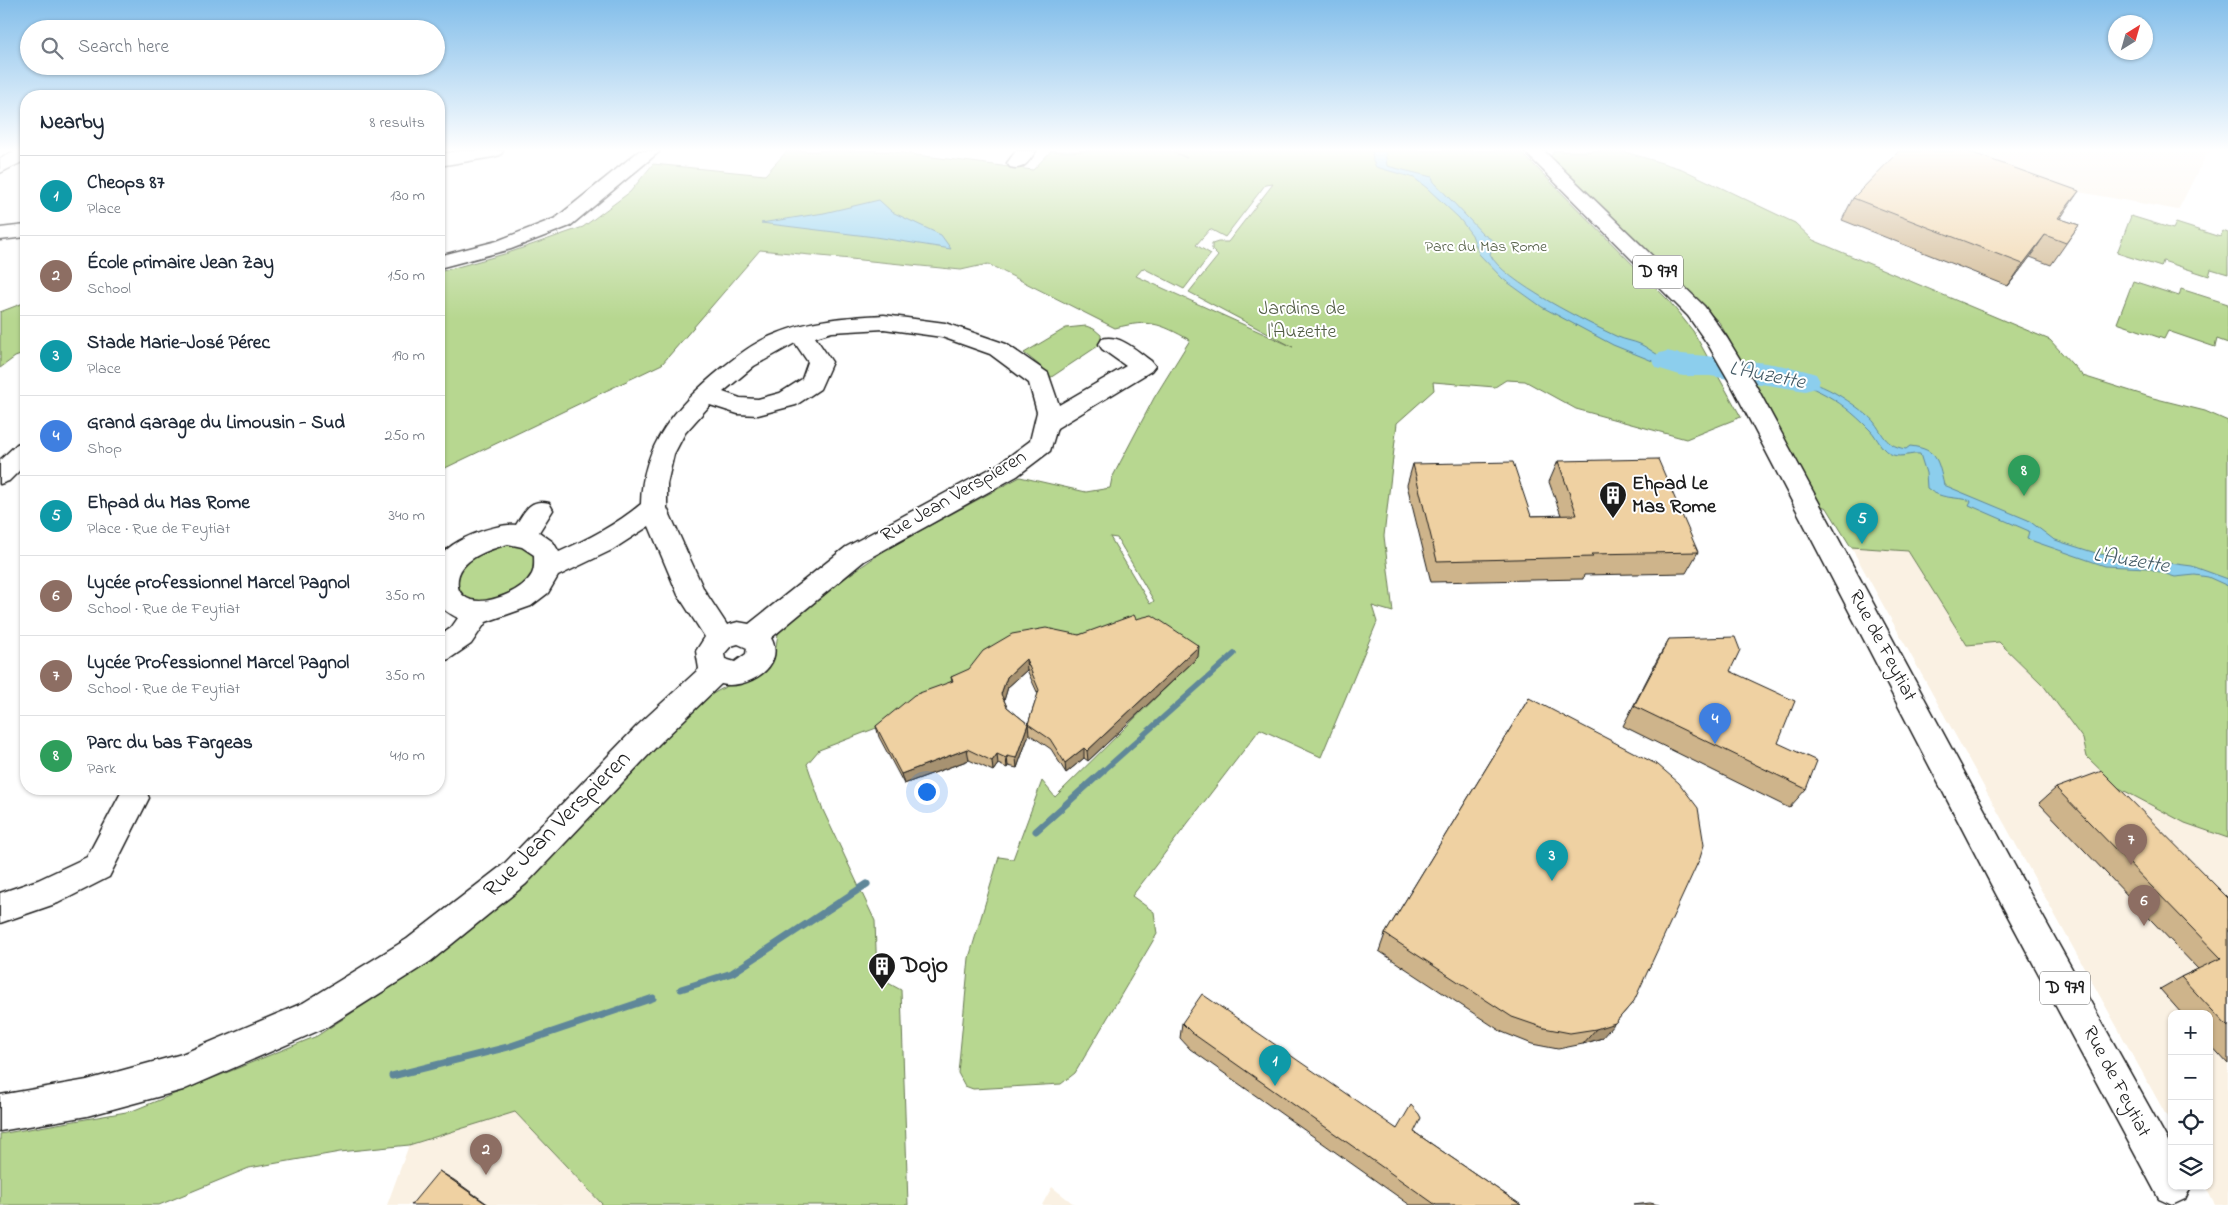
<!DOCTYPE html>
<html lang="en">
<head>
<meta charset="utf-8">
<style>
  :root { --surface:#fff; --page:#f2f2f3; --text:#1f2937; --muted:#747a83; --line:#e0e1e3; --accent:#0b8043 }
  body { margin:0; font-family:"Indie Flower",sans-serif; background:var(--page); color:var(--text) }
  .controls { position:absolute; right:15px; bottom:15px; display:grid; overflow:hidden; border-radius:10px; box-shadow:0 1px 4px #0004 }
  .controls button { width:45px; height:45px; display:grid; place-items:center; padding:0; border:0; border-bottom:1px solid var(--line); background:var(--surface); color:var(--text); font:25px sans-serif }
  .compass { position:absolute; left:2108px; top:15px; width:45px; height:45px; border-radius:50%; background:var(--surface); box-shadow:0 1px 4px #0004; rotate:37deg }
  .you { position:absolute; left:926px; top:791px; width:18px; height:18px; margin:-12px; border:4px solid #fff; border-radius:50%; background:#1a73e8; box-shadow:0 0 0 8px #1a73e833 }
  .badge { display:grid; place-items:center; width:32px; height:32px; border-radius:50%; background:var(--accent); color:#fff; font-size:16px; font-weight:700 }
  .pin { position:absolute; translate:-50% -41px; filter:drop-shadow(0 1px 2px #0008) }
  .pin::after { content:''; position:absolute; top:26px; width:18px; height:15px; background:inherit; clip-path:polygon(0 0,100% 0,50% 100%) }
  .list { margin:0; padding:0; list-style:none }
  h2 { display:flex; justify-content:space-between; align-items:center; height:65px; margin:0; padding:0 20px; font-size:21px }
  h2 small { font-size:16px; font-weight:400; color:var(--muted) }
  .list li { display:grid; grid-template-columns:32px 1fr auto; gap:15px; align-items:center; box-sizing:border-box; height:80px; padding:0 20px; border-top:1px solid var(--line) }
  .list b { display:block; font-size:19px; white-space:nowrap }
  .list p { margin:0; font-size:16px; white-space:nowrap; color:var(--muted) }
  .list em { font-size:16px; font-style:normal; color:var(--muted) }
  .icon { flex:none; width:28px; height:28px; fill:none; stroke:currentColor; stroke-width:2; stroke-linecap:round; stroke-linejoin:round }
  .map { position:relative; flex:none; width:2228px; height:1205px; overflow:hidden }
  .search { position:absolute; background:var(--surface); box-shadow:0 1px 4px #0004; left:20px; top:20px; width:425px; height:55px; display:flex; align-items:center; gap:12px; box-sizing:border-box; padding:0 18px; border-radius:28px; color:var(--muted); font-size:19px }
  .panel { position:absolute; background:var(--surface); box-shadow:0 1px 4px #0004; left:20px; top:90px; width:425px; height:705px; border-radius:20px }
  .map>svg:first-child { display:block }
  .built { fill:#faf1e3 }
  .green { fill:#b7d790; stroke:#6a7a56; fill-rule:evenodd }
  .water { fill:#8cceed; stroke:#5f8799 }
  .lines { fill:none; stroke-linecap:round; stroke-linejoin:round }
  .stream-far1 { stroke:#5f8799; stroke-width:5.5 }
  .stream { stroke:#5f8799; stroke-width:7 }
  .river { fill:#8cceed; fill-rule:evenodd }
  .minor-casing { stroke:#1c1c1c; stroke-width:3 }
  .major-casing { stroke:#1c1c1c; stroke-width:3 }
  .minor { fill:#fff; fill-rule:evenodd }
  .major { fill:#fff; fill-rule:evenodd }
  .wall { fill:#ceb48b; stroke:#1c1c1c; fill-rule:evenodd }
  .shaded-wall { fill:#a79271; stroke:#1c1c1c }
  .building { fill:#efd1a2; stroke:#1c1c1c }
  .labels { text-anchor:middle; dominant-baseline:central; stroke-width:4; stroke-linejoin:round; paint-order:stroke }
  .far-park-label { font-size:16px; fill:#525d45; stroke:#fff }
  .shield { fill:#fff; stroke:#606060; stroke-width:1 }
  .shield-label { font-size:19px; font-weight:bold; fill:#1c1c1c }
  .park-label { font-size:20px; fill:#525d45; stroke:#fff }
  .poi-label { font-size:20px; font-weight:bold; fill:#1c1c1c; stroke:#fff; text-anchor:start }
  .street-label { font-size:20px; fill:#1c1c1c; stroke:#fff }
  .water-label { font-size:21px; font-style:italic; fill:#435a65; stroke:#fff }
  .near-street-label { font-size:24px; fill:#1c1c1c; stroke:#fff }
  .near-poi-label { font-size:24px; font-weight:bold; fill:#1c1c1c; stroke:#fff; text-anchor:start }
</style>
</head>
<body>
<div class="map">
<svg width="2228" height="1205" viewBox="0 0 2228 1205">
  <rect width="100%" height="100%" fill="#fff"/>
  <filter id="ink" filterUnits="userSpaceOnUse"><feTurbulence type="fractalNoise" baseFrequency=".02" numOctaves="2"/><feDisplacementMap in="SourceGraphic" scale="10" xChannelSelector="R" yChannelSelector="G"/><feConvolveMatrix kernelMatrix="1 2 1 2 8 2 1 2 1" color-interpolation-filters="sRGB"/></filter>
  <g filter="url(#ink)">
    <!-- built -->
    <g class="built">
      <path d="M1937,151H2208L2178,210L2014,180Z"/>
      <path d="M1851,547L1908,551L1967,645L1999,642L2043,685L2083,739L2087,757L2185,823L2228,838V1205H2215L2205,1186H2209V1014H2172V1126Z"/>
      <path d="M515,1112L603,1205H387L409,1145Z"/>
      <path d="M1052,1187L1075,1205H1042Z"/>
    </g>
    <!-- green -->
    <g class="green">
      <path d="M787,151H886L1033,170L1051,151H1170L1187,158L1173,151H1514L1523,154L1669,301L1693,331L1741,417L1686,439L1576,409L1525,381L1506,380L1495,387L1433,382L1434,390L1397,423L1384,536L1393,612L1372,606L1377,622L1321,757L1260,729L1132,896L1154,912L1157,934L1075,1073L1061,1084L973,1089L965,1086L958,1073L969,958L999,857L1013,859L1042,781L1055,797L1197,657L1150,623L819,750L807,764L822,808L875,921L877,977L901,990L908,1205H603L515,1112L409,1145L340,1152L249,1168L159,1205H0V1134L132,1111L317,1036L438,956L541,864L700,701L725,687L760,673L775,652L778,634L790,618L825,592L888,548L1020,477L1086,492L1110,488L1112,478L1154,398L1190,340C1159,323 1150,319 1115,328L988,264L961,270L760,250L662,364L439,471V272L508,253L583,227L630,192L653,164L765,175ZM1273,184L1228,242H1218L1212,244V250L1218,256L1189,292L1293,347L1136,276L1143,268L1184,289L1211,254L1196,245L1210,229L1225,237L1265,185ZM1110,537L1117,538L1154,601L1150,604Z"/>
      <path d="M1554,151H1622L1682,169L1795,223L1813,240L2050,340L2083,376L2153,398L2205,411L2228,421V838L2185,823L2119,788L2087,757L2083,739L2043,685L1999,642L1967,645L1908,551L1851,547L1827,508L1816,504L1728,350L1730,341L1719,322L1550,158Z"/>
      <path d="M2131,216L2173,229L2176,223L2220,237L2223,231L2228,233V274L2211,269L2209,276L2163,261L2161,267L2117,253Z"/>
      <path d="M2133,281L2179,296L2181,289L2228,304V343L2217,339L2215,347L2168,331L2164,339L2117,323Z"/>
      <path d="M26,302V353L15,357L0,368V312Z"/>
      <path d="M1086,326L1094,329L1101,335V344L1050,378L1039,365L1024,353L1066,328Z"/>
      <path d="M514,543L534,552L538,560L533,579L499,601L473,602L456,591V571L487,546Z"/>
    </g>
    <!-- water -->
    <g class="water">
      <path d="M1372,151H1385L1387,166L1432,177L1434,182L1483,234L1500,245L1492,249L1490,254C1502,281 1590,324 1618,337C1625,340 1633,341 1640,344C1649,348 1657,356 1667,359C1681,365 1697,364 1712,364L1715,370L1677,369L1655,362L1613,345L1542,307L1503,279L1479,254L1472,235L1459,218L1427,188L1414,178L1376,167L1373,161Z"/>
      <path d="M879,200L892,212L941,235L951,249L875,237L761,223L824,213Z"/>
      <path d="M1758,371C1804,376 1831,386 1867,415C1884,429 1880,445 1906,449L1910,446C1938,449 1938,461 1944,485L2028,520L2053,539L2061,542L2099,554L2192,566L2228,579V586L2208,577L2195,575L2175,577L2147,568L2105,566L2027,539L2029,531L1969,505L1971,501C1955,496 1941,500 1927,488L1926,473L1920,454C1911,453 1902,458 1893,455C1881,451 1878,438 1870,430C1837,396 1808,381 1762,376Z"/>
    </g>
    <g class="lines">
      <!-- stream-far1 -->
      <path class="stream-far1" d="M1102,772L1234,654"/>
      <!-- stream -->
      <g class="stream">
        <path d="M1036,831L1103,771"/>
        <path d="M681,989L732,973L867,884"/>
        <path d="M392,1076L508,1047L653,998"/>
      </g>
      <!-- river -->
      <path class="river" d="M1667,351C1685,356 1695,354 1713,357C1746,361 1783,363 1816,374L1820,381L1816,388L1805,391L1710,376H1683L1657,368L1652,361L1657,354Z"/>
      <!-- minor casing -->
      <g class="minor-casing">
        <g id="minor">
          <path d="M14,151H26V160L0,173V159Z"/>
          <path d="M460,151H503L500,155L493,157L439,166V154Z"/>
          <path d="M1016,151H1036C1028,162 1024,171 1010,167L1007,163Z"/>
          <path d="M26,225V237L0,240V228Z"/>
          <path d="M884,315L945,323L1006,344L1048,373L1059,405L1126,366L1102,349L1099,344L1102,339C1120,334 1137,351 1151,361L1155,366L1151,371L1057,428L1050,451L1017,476L864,561L771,638C787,667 746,690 721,684L659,744L526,884L431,961L327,1027L183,1090L87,1116L0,1131V1095L87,1080L182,1054L303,1003L407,939L504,864L637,726L699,669L696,651L705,637L678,595L649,526L612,550L558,576L548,593L531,606L486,622L471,644L449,659L439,662V636L451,628L458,618C439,608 439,607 439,586C439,578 437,569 439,562C443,541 497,523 516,525C525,511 530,498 549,503L553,510L539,532L553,542L559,552C588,539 616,525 641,504C642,444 677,405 721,369C737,356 756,341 776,334C811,319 847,317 884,315ZM884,329L942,337L990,354L1029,383L1037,412L1030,441L999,464L846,547L749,624L738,622L727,625L704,590L667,508V484L674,454L685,433L710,405L738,414L758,415L796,405L820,389L832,362L815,337L832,332ZM795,343L808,362L802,379L780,393L758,399L740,398L723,392L754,366ZM508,544L522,547L534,555C534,561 535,568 532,574C523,591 489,605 471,600C465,598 459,593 458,587C454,560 488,550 508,544ZM738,644L747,648L746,654L735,662L725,659L724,654L731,646Z"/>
          <path d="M123,789H145L149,798L109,877L58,903L0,923V893L38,880L87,857Z"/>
        </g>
      </g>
      <!-- major casing -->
      <g class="major-casing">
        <g id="major">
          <path d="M639,151H660L570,226L511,249L439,268V256L497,241L556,218Z"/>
          <path d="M1524,151H1544L1704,306L1727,338L1755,384L2018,872L2172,1148V1186H2191L2185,1199L2172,1205L2159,1199L1996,894L1731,384L1709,346L1688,316Z"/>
          <path d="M26,441V464L9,481L0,484V460L17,444Z"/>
        </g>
      </g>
      <!-- minor -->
      <use href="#minor" class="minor"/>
      <!-- major -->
      <use href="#major" class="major"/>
    </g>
    <!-- wall -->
    <g class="wall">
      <path d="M1853,198L2064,213L2060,219L2079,225L2051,265L2030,257L2008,286L1842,220Z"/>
      <path d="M1558,461L1698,552L1686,573L1584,575L1583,579L1431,582L1407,485L1413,464L1531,516L1561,515L1549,482Z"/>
      <path d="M1136,619L1198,657L1088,761L1084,758L1066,773L1051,749L1029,734L1017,768L1008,766L1007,768L998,764L993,771L969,760L904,784L879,737L876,726L952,681L951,677L1079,635ZM1027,670L1038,694L1028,724L1007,707L1004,700L1008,687Z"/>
      <path d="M1669,639L1730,671L1778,743L1806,789L1789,808L1623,726L1657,660Z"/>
      <path d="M1529,698L1602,1038L1583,1044L1558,1049L1532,1044L1502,1032L1379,951L1385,934Z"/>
      <path d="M2056,788L2228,898V1064L2209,1043V1014H2182L2160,989L2181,977L2198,969L2039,803Z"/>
      <path d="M1182,1023L1397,1129L1414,1132L1521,1205H1410L1190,1049L1180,1038Z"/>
    </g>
    <!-- shaded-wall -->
    <g class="shaded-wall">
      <path d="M2079,191L2064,213L2046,236L2058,218Z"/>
      <path d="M2045,235L2030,257L2008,286L2023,264Z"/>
      <path d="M1199,646L1198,657L1088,761L1087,751Z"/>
      <path d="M1026,659L1027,670L1008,687L1003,704L1001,694L1007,677Z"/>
      <path d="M1028,724L1029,734L1017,768L1016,758Z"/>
      <path d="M1084,748V758L1066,773L1065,763Z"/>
      <path d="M967,749L969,760L904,784L901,774Z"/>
      <path d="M997,754L998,764L993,771L992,761Z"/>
      <path d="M1007,756L1008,766L1007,768L1006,758Z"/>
      <path d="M1634,1001L1602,1038L1583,1044L1596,1029Z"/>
      <path d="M439,1171L454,1180L489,1205H488Z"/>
    </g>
    <!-- building -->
    <g class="building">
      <path d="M1899,151H1967L2079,191L2058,218L2079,225L2066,243L2045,235L2023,264L1853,198Z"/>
      <path d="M1658,459L1698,552L1591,554L1593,557L1437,561L1413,464L1513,462L1531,516L1577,515L1558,461Z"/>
      <path d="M1134,615L1136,619L1152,615L1199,646L1087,751L1084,748L1065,763L1050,739L1028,724L1039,690L1026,659L1007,677L1001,694L1007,707L1028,724L1016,758L1007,756L1006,758L997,754L992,761L967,749L901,774L876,726L914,695L953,681L951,677L969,669L983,651L1012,634L1046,628L1079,635Z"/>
      <path d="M1735,637L1740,650L1730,671L1795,701L1778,743L1817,761L1806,789L1634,706L1669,639Z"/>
      <path d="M1529,698L1658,765L1679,783L1698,808L1704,845L1700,858L1634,1001L1615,1023L1596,1029L1570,1033L1544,1028L1512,1017L1385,934Z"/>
      <path d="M2102,771L2228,898V1027L2181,977L2221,958L2056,788Z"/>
      <path d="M1202,994L1397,1129L1411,1105L1419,1114L1421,1118L1414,1132L1521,1205H1436L1192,1033L1182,1023Z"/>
      <path d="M439,1171L488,1205H411Z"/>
      <path d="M1650,1203L1659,1205H1633Z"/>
    </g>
  </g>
  <!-- sky -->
  <linearGradient id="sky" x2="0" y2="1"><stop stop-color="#83beea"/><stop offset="0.47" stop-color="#fff"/><stop offset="1" stop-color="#fff" stop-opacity="0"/></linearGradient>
  <rect width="2228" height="319" fill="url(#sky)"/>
  <!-- icons -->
  <defs>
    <g id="building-pin" transform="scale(1.4375)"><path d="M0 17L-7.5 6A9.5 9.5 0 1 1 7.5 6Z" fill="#1c1c1c" stroke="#fff"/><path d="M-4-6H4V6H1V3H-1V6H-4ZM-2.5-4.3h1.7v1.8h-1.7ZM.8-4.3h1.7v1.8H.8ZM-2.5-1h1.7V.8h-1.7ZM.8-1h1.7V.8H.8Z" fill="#fff"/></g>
  </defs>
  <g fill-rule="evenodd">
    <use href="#building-pin" x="1613" y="495"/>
    <use href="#building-pin" x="882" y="966"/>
  </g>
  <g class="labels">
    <!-- far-park labels -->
    <g class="far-park-label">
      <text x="1486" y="247">Parc du Mas Rome</text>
    </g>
    <!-- shield labels -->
    <g class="shield">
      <rect x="1633" y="255.5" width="50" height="33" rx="4"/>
      <rect x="2040" y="971.5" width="50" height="33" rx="4"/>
    </g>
    <g class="shield-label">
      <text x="1658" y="272">D 979</text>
      <text x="2065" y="988">D 979</text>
    </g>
    <!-- park labels -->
    <g class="park-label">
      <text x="1302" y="309">Jardins de<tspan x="1302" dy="23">l'Auzette</tspan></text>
    </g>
    <!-- poi labels -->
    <g class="poi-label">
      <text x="1632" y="484">Ehpad Le<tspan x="1632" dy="23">Mas Rome</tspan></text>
    </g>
    <!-- street labels -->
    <g class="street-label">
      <text transform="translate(954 497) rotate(-30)">Rue Jean Verspieren</text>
      <text transform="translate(1882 646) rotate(62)">Rue de Feytiat</text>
      <text transform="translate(2116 1082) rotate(62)">Rue de Feytiat</text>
    </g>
    <!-- water labels -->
    <g class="water-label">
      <text transform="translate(1767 376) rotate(11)">L'Auzette</text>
      <text transform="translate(2131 561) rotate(9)">L'Auzette</text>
    </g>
    <!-- near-street labels -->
    <g class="near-street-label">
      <text transform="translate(558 825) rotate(-45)">Rue Jean Verspieren</text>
    </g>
    <!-- near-poi labels -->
    <g class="near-poi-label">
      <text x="901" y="966">Dojo</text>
    </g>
  </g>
</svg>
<div class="controls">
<button>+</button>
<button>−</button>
<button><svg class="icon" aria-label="locate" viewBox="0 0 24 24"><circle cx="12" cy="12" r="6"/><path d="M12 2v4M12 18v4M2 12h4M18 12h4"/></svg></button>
<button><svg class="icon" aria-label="layers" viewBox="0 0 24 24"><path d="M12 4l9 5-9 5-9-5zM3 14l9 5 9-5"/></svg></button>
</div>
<svg class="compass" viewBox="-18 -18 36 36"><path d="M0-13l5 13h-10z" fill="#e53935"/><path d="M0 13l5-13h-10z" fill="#747a83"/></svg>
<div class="you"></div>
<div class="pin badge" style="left:1275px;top:1086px;background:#0f9aa8">1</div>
<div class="pin badge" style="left:486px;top:1175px;background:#8d6e63">2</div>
<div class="pin badge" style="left:1552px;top:881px;background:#0f9aa8">3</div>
<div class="pin badge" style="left:1715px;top:744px;background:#3f7fe0">4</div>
<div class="pin badge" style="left:1862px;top:544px;background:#0f9aa8">5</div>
<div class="pin badge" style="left:2144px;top:926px;background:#8d6e63">6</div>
<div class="pin badge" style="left:2131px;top:865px;background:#8d6e63">7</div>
<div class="pin badge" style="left:2024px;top:496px;background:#2e9e5b">8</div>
<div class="search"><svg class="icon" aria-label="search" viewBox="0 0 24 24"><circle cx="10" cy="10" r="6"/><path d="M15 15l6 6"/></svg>Search here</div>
<section class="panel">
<h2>Nearby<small>8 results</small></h2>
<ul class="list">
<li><span class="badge" style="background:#0f9aa8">1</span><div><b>Cheops 87</b><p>Place</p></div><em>130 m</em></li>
<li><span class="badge" style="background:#8d6e63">2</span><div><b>École primaire Jean Zay</b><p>School</p></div><em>150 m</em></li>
<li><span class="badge" style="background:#0f9aa8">3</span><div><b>Stade Marie-José Pérec</b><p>Place</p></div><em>190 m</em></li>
<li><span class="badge" style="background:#3f7fe0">4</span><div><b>Grand Garage du Limousin - Sud</b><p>Shop</p></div><em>250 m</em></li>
<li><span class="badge" style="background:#0f9aa8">5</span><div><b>Ehpad du Mas Rome</b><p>Place · Rue de Feytiat</p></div><em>340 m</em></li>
<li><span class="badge" style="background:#8d6e63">6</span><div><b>Lycée professionnel Marcel Pagnol</b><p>School · Rue de Feytiat</p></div><em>350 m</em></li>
<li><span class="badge" style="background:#8d6e63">7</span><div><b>Lycée Professionnel Marcel Pagnol</b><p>School · Rue de Feytiat</p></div><em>350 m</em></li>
<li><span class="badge" style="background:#2e9e5b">8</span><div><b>Parc du bas Fargeas</b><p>Park</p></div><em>410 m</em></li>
</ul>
</section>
</div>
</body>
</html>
